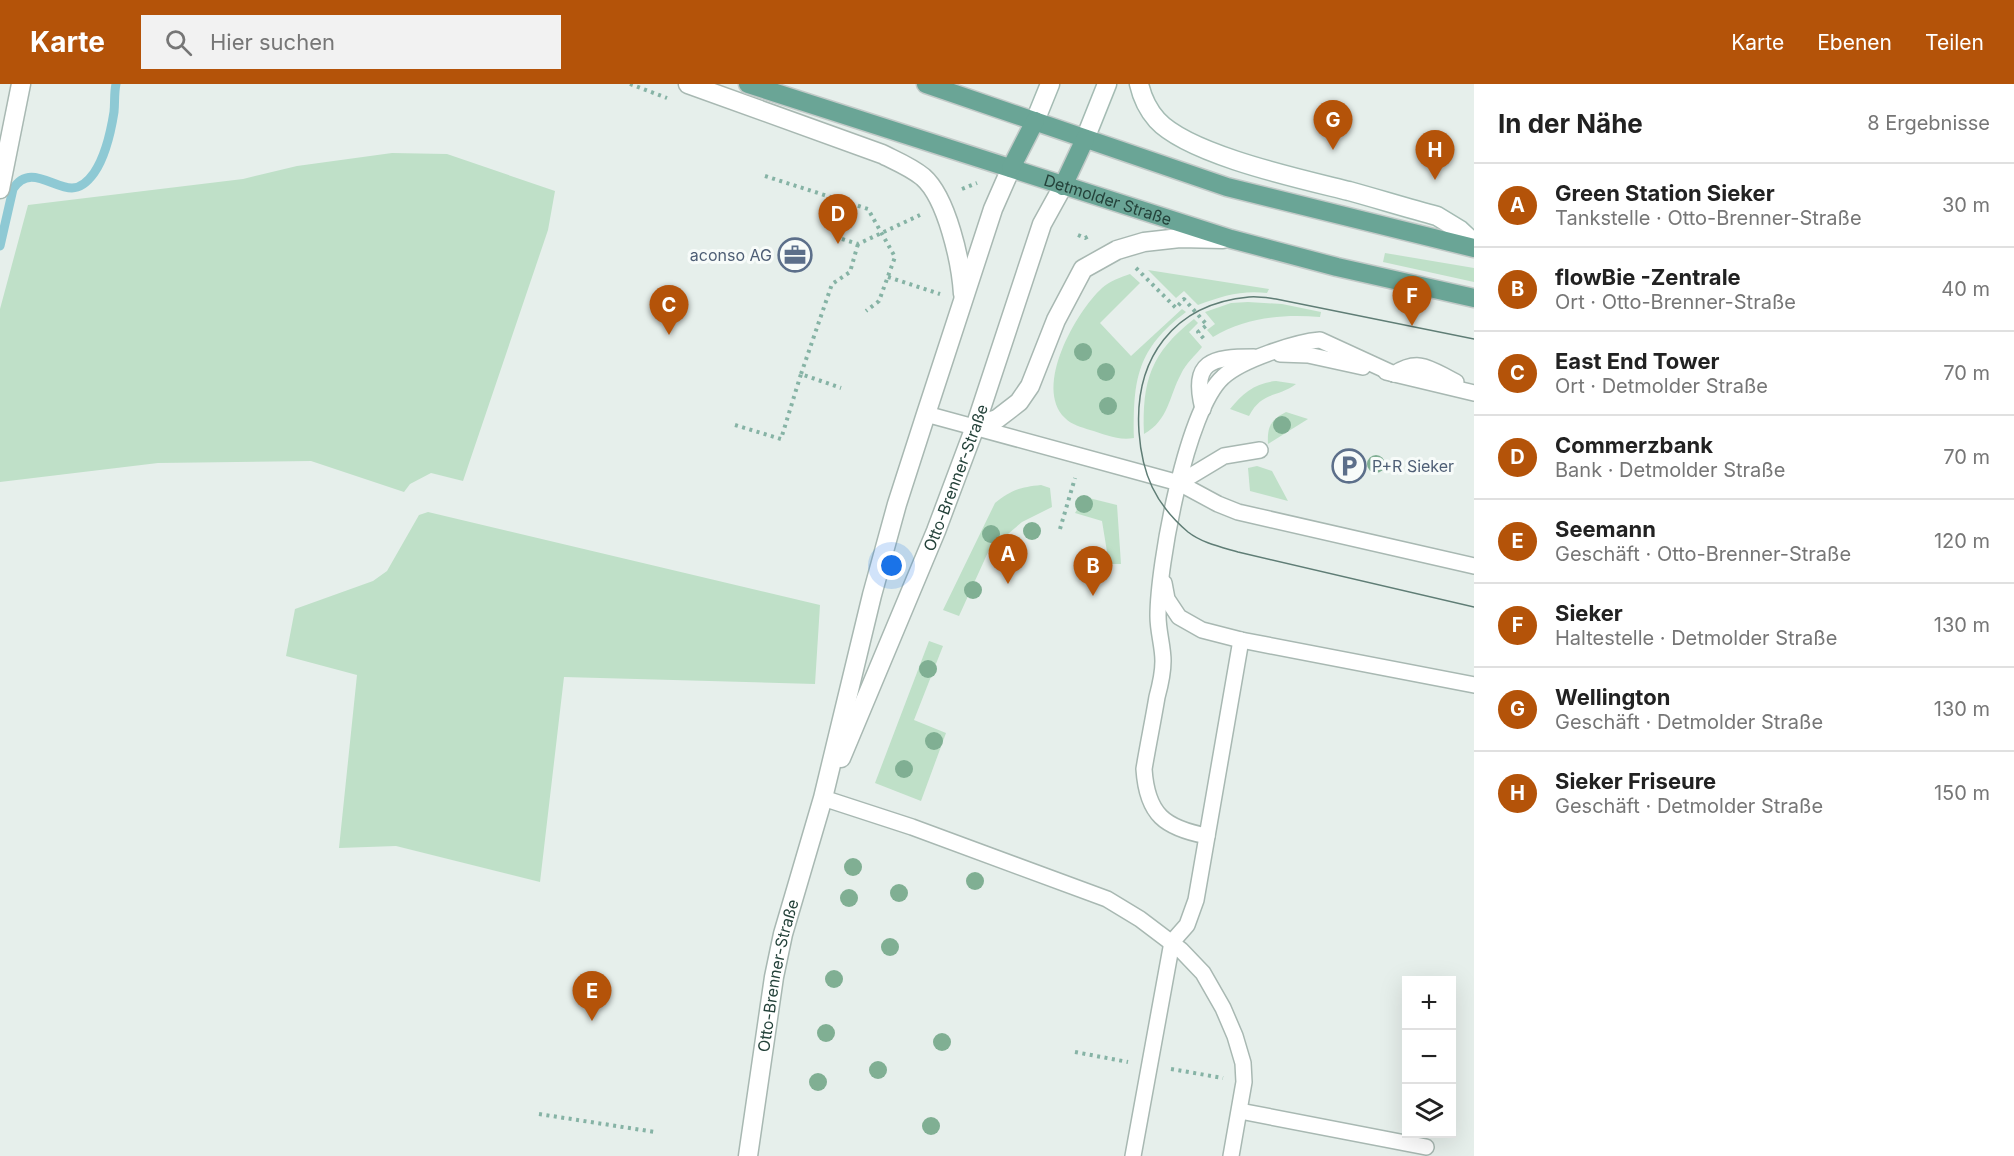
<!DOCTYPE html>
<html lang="de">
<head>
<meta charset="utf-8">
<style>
  :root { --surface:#fff; --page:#f2f2f2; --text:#222; --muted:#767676; --line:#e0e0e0; --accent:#b45309 }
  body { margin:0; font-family:Inter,sans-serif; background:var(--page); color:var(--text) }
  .controls { position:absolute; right:18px; bottom:18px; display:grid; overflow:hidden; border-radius:0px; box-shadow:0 6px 24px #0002 }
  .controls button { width:54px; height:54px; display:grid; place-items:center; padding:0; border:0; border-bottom:2px solid var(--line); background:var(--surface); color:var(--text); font:30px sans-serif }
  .you { position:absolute; left:892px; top:482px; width:21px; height:21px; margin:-15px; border:4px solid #fff; border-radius:50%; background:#1a73e8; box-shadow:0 0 0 9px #1a73e833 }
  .badge { display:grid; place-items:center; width:39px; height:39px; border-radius:50%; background:var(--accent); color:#fff; font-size:20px; font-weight:700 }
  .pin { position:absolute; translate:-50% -50px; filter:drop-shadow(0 2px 3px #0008) }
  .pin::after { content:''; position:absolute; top:32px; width:21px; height:18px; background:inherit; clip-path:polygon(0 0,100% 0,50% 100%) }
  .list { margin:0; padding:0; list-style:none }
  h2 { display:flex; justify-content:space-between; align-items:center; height:78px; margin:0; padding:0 24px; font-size:26px }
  h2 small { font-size:20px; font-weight:400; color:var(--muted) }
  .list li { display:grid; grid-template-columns:39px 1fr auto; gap:18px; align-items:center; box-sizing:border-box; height:84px; padding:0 24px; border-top:2px solid var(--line) }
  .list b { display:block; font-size:22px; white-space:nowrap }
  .list p { margin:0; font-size:20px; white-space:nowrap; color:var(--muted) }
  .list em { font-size:20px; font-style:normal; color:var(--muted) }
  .icon { flex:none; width:33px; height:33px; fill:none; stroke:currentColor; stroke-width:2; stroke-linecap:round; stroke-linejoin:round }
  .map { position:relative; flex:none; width:1474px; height:1072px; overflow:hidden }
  header { display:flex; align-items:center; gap:36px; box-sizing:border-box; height:84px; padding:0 30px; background:var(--accent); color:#fff }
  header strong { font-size:28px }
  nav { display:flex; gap:33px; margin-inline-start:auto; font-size:21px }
  .search { width:420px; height:54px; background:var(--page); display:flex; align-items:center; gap:15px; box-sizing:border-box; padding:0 21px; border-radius:0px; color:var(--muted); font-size:22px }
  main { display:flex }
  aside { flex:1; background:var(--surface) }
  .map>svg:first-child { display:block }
  .green { fill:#bfe0c8 }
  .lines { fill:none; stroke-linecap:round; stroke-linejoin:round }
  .stream { stroke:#8ec9d4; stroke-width:9 }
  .service-casing { stroke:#a8b8b2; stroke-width:18 }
  .minor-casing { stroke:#a8b8b2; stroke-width:21 }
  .tertiary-casing { stroke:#a8b8b2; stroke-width:21 }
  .secondary-casing { stroke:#a4bbb3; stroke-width:21 }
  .primary-casing { stroke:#c2cac8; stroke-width:21 }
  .path { stroke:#86b3a5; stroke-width:4; stroke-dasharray:3 4.5; stroke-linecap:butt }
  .service { stroke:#fff; stroke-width:15 }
  .minor { stroke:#fff; stroke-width:18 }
  .tertiary { stroke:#fff; stroke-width:18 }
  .secondary { stroke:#fff; stroke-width:18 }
  .primary { stroke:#6aa596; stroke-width:18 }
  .tram { stroke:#5f7d75; stroke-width:1.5 }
  .tree { fill:#80af93 }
  .labels { text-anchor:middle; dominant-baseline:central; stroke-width:6; stroke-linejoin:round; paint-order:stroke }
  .street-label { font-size:16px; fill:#24423a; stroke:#f7fbf9 }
  .service-label { font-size:16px; fill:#4e5e75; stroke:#f7fbf9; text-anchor:end }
</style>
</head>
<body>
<header>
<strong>Karte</strong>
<div class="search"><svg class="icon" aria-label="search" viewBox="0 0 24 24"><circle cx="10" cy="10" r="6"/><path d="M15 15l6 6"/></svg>Hier suchen</div>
<nav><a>Karte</a><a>Ebenen</a><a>Teilen</a></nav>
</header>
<main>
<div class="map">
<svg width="1474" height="1072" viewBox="0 0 1474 1072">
  <rect width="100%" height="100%" fill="#e6efeb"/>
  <!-- green -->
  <g class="green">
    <path d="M392,69L447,70L555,107L548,146L463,397L431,389L410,400L404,408L311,377L158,379L0,398V225L28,121L243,95L297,82Z"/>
    <path d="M1385,169L1474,184V198L1383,178Z"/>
    <path d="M1148,186L1269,205L1267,209C1242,206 1222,212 1198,221L1184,207L1176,214Z"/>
    <path d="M1130,190L1140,199L1100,239L1131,272L1182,225L1186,228C1137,265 1133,295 1134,354C1118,357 1104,350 1090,346C1081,343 1072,341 1065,334C1033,303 1076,228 1102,204C1110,197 1121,193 1130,190Z"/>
    <path d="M1248,218L1282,220L1321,228L1320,233C1283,230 1246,233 1213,253L1207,246L1215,240L1205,228L1231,219Z"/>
    <path d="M1194,235L1198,239L1189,248L1202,263C1195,272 1186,279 1181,290C1169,312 1169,336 1144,350C1142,296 1151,269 1194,235Z"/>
    <path d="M1276,297L1296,300C1277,314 1262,307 1249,332L1230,325C1243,309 1255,299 1276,297Z"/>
    <path d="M1286,328L1308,335L1268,360C1267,342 1271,336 1286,328Z"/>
    <path d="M1257,382L1272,387L1288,417L1250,407L1248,384Z"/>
    <path d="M1041,401L1050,404L1052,423L1022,438L989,466L959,532L943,526L995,419C1011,406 1021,403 1041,401Z"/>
    <path d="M1085,413L1117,421L1121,480H1109L1102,437L1075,429Z"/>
    <path d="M428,428L820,521L815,600L564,593L540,798L396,762L339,764L357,591L286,572L295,525L373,497L387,487L419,431Z"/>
    <path d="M929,557L943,562L914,636L946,649L921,717L875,699Z"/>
  </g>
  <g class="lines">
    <!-- stream -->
    <path class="stream" d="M0,162L13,105C29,79 53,104 72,104C81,104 89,96 94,89C105,73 111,47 114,28C115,18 114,9 116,0"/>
    <!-- service casing -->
    <g class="service-casing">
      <g id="service">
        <path d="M1280,270L1308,271L1363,283"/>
        <path d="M1386,288L1474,309"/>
        <path d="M1394,290C1420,273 1431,286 1456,298"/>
        <path d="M1203,325C1191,277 1211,273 1254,273"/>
        <path d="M926,330L1179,399L1218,420L1238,428L1474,482"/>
        <path d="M1179,399L1224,372L1260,366"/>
        <path d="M1164,499L1167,515L1179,533L1202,546L1241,556L1474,601"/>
        <path d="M823,714L912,743L1107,815L1140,835L1181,866L1203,889L1223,924L1235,952L1243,979L1244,998L1231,1072"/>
        <path d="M1207,752C1165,744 1147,731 1144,685C1148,661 1153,637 1157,613C1160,602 1163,589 1163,577C1163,562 1158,548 1158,532C1158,482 1186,326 1223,293C1241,276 1296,258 1320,256L1394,290"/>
        <path d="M1240,1027L1426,1063"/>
        <path d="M1133,1072L1172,858L1187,841L1196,816L1241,556"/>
      </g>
    </g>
    <!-- minor casing -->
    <g class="minor-casing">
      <path id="minor" d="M0,105L21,0"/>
    </g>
    <!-- tertiary casing -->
    <g class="tertiary-casing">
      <g id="tertiary">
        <path d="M688,0L882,70C896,77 911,83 923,93C947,114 961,178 963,210"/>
        <path d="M975,343L997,335L1019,318L1030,302L1056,236L1083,185L1117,166L1144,158L1180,154L1223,155"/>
        <path id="s1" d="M841,674L936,447L975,343L1042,140L1063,102"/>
        <path id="s2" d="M748,1072L774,893L783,850L823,714L872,511L897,420L926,330L993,125L1011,84"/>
      </g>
    </g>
    <!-- secondary casing -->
    <g class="secondary-casing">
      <g id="secondary">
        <path d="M1139,0C1142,13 1148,26 1157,36C1189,71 1301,95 1349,107C1378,115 1407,124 1437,132L1460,146L1474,159"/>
        <path d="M1035,37L1050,0"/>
        <path d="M1085,55L1107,0"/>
      </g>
    </g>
    <!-- primary casing -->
    <g class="primary-casing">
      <g id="primary">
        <path id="s3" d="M748,0L1231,155L1337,183L1474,214"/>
        <path d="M926,0L1227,103L1474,164"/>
        <path d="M1011,84L1035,37"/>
        <path d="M1063,102L1085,55"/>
      </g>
    </g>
    <!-- path -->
    <g class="path">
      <path d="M630,0L667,14"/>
      <path d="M765,92L868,125L895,173L879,217L866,227"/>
      <path d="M962,105L977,99"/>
      <path d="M1078,151L1085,154L1089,152"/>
      <path d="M842,155L858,160L920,131"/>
      <path d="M1136,184L1176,224L1184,215L1207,241L1198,248L1205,256"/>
      <path d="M888,193L940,210"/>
      <path d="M801,290L832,200L850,188L858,160"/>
      <path d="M735,341L781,355L801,290L841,304"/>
      <path d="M1060,445L1075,394"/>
      <path d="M1075,968L1128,978"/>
      <path d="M1171,985L1223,994"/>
      <path d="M539,1030L655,1048"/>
    </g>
    <!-- service -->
    <use href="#service" class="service"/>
    <!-- minor -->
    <use href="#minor" class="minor"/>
    <!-- tertiary -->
    <use href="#tertiary" class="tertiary"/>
    <!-- secondary -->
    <use href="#secondary" class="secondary"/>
    <!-- primary -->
    <use href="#primary" class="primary"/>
    <!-- tram -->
    <path class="tram" d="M1474,255L1276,215C1268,214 1258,212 1249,213C1173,220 1134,275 1139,348C1142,390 1155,420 1188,448C1202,459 1221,463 1238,468L1474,523"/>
  </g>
  <!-- trees -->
  <g class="tree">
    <circle cx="1083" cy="268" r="9"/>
    <circle cx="1106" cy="288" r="9"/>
    <circle cx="1108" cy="322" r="9"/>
    <circle cx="1282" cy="341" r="9"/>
    <circle cx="1376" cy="380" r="9"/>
    <circle cx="1084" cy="420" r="9"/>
    <circle cx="1032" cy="447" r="9"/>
    <circle cx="991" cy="450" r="9"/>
    <circle cx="973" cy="506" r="9"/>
    <circle cx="928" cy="585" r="9"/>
    <circle cx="934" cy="657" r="9"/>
    <circle cx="904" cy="685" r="9"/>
    <circle cx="853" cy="783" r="9"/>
    <circle cx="975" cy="797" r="9"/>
    <circle cx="899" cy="809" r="9"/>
    <circle cx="849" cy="814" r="9"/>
    <circle cx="890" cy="863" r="9"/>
    <circle cx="834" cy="895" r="9"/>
    <circle cx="826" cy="949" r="9"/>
    <circle cx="942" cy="958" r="9"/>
    <circle cx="878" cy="986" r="9"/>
    <circle cx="818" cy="998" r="9"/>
    <circle cx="931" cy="1042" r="9"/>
  </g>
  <!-- icons -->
  <defs>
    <g id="office-ring" transform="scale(1.725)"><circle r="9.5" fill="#f7fbf9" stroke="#5c6f8a" stroke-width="1.5"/><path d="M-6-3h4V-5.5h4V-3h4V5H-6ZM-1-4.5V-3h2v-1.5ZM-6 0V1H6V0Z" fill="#5c6f8a"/></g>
    <g id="parking-ring" transform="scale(1.725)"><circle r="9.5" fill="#f7fbf9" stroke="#5c6f8a" stroke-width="1.5"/><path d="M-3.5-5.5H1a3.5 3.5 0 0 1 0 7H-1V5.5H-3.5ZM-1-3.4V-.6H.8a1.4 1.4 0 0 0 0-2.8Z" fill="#5c6f8a"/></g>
  </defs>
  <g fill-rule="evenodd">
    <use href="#office-ring" x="795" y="171"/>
    <use href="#parking-ring" x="1349" y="382"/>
  </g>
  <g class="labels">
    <!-- street labels -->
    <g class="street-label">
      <text stroke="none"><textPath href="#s3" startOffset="378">Detmolder Straße</textPath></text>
      <text stroke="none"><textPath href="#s1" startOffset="303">Otto-Brenner-Straße</textPath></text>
      <text stroke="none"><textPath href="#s2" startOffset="183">Otto-Brenner-Straße</textPath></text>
    </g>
    <!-- service labels -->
    <g class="service-label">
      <text x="772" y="171">aconso AG</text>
      <text x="1372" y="382" text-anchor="start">P+R Sieker</text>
    </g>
  </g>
</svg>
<div class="controls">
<button>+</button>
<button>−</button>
<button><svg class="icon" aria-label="layers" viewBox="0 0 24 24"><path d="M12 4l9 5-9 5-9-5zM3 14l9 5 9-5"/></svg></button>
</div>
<div class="you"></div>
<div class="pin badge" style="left:1008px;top:500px">A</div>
<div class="pin badge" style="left:1093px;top:512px">B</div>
<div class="pin badge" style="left:669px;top:251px">C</div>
<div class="pin badge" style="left:838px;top:160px">D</div>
<div class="pin badge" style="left:592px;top:937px">E</div>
<div class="pin badge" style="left:1412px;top:242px">F</div>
<div class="pin badge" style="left:1333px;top:66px">G</div>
<div class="pin badge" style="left:1435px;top:96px">H</div>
</div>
<aside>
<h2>In der Nähe<small>8 Ergebnisse</small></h2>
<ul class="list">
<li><span class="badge">A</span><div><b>Green Station Sieker</b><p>Tankstelle · Otto-Brenner-Straße</p></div><em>30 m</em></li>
<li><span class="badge">B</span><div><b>flowBie -Zentrale</b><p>Ort · Otto-Brenner-Straße</p></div><em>40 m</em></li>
<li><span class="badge">C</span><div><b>East End Tower</b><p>Ort · Detmolder Straße</p></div><em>70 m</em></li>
<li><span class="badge">D</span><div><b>Commerzbank</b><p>Bank · Detmolder Straße</p></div><em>70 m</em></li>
<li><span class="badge">E</span><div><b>Seemann</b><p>Geschäft · Otto-Brenner-Straße</p></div><em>120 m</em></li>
<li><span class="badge">F</span><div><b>Sieker</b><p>Haltestelle · Detmolder Straße</p></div><em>130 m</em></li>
<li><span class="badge">G</span><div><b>Wellington</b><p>Geschäft · Detmolder Straße</p></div><em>130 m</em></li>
<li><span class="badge">H</span><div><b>Sieker Friseure</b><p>Geschäft · Detmolder Straße</p></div><em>150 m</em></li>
</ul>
</aside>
</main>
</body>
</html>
